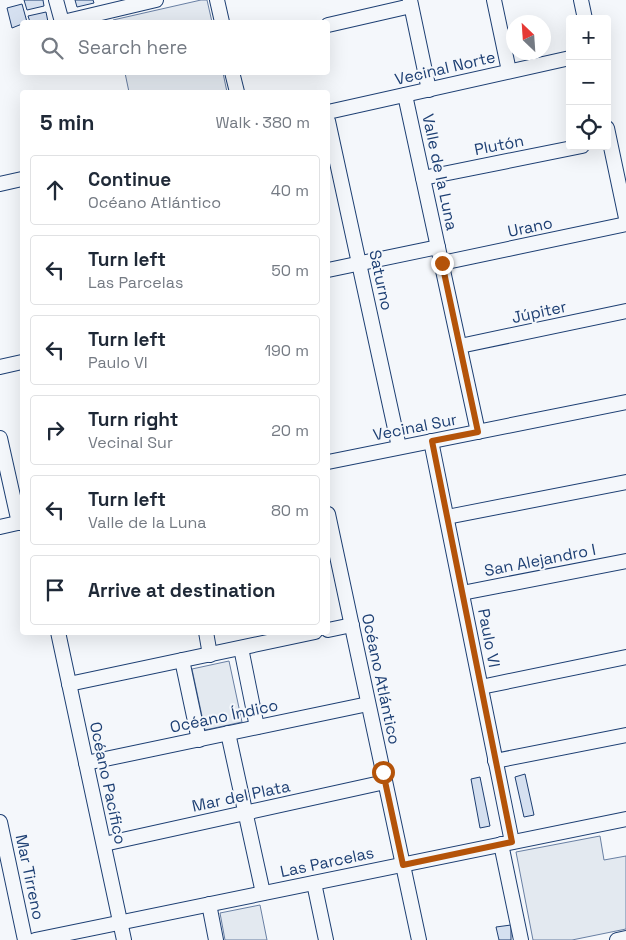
<!DOCTYPE html>
<html lang="en">
<head>
<meta charset="utf-8">
<style>
  :root { --surface:#fff; --page:#f2f2f3; --text:#1f2937; --muted:#747a83; --line:#e0e1e3 }
  body { margin:0; font-family:"Space Grotesk",sans-serif; background:var(--page); color:var(--text) }
  .controls { position:absolute; right:15px; top:15px; display:grid; overflow:hidden; border-radius:5px; box-shadow:0 5px 20px #0002 }
  .controls button { width:45px; height:45px; display:grid; place-items:center; padding:0; border:0; border-bottom:1px solid var(--line); background:var(--surface); color:var(--text); font:25px sans-serif }
  .compass { position:absolute; left:506px; top:15px; width:45px; height:45px; border-radius:50%; background:var(--surface); box-shadow:0 5px 20px #0002; rotate:335deg }
  .stop { position:absolute; width:15px; height:15px; margin:-11px; border:4px solid #b45309; border-radius:50%; background:#fff }
  .stop.end { background:#b45309; border-color:#fff; box-shadow:0 1px 5px #0008 }
  .list { margin:0; padding:0; list-style:none }
  h2 { display:flex; justify-content:space-between; align-items:center; height:65px; margin:0; padding:0 20px; font-size:21px }
  h2 small { font-size:16px; font-weight:400; color:var(--muted) }
  .list li { display:grid; grid-template-columns:32px 1fr auto; gap:15px; align-items:center; box-sizing:border-box; height:70px; margin:0 10px 10px; padding:0 10px; border:1px solid var(--line); border-radius:5px }
  .list b { display:block; font-size:19px; white-space:nowrap }
  .list p { margin:0; font-size:16px; white-space:nowrap; color:var(--muted) }
  .list em { font-size:16px; font-style:normal; color:var(--muted) }
  .icon { flex:none; width:28px; height:28px; fill:none; stroke:currentColor; stroke-width:2; stroke-linecap:round; stroke-linejoin:round }
  .map { position:relative; flex:none; width:626px; height:940px; overflow:hidden }
  .search { position:absolute; background:var(--surface); box-shadow:0 5px 20px #0002; left:20px; top:20px; width:310px; height:55px; display:flex; align-items:center; gap:12px; box-sizing:border-box; padding:0 18px; border-radius:5px; color:var(--muted); font-size:19px }
  .panel { position:absolute; background:var(--surface); box-shadow:0 5px 20px #0002; left:20px; top:90px; width:310px; height:545px; border-radius:5px }
  .map>svg:first-child { display:block }
  .green { fill:#e3e9f0; stroke:#687fa3 }
  .building { fill:#d5e0f0; stroke:#1d3f73 }
  .lines { fill:none; stroke-linecap:round; stroke-linejoin:round }
  .street-casing { stroke:#1d3f73; stroke-width:16 }
  .street { stroke:#f4f7fb; stroke-width:14 }
  .route { stroke:#b45309; stroke-width:6 }
  .labels { text-anchor:middle; dominant-baseline:central; stroke-width:4; stroke-linejoin:round; paint-order:stroke }
  .street-label { font-size:16px; fill:#1d3f73; stroke:#f4f7fb }
</style>
</head>
<body>
<div class="map">
<svg width="626" height="940" viewBox="0 0 626 940">
  <rect width="100%" height="100%" fill="#f4f7fb"/>
  <!-- green -->
  <g class="green">
    <path d="M201,0H207L212,22H113V20Z"/>
    <path d="M125,73H223L227,92H129Z"/>
    <path d="M229,661L242,722L205,730L192,669Z"/>
    <path d="M600,836L604,860L626,856V929L572,940H533L516,852Z"/>
    <path d="M260,905L267,940H225L220,913Z"/>
  </g>
  <!-- building -->
  <g class="building">
    <path d="M24,0H43L44,6L27,10Z"/>
    <path d="M75,0H93L94,3L77,7Z"/>
    <path d="M22,4L27,22L12,28L7,8Z"/>
    <path d="M46,12L48,22H30L28,16Z"/>
    <path d="M525,774L534,815L524,817L515,777Z"/>
    <path d="M480,777L490,826L480,828L471,779Z"/>
    <path d="M511,925V940H499L496,927Z"/>
  </g>
  <g class="lines">
    <!-- street casing -->
    <g class="street-casing">
      <g id="street">
        <path d="M56,0L62,22"/>
        <path d="M217,0L222,22"/>
        <path d="M410,0L429,90"/>
        <path d="M494,0L509,71"/>
        <path d="M581,0L585,19"/>
        <path d="M63,22L156,0"/>
        <path d="M328,25L411,6"/>
        <path d="M232,72L237,92"/>
        <path d="M405,95L478,432"/>
        <path d="M328,112L570,58"/>
        <path d="M328,121L399,447"/>
        <path d="M607,128L626,218"/>
        <path d="M423,178L582,146"/>
        <path d="M0,184L22,179"/>
        <path d="M442,263L626,224"/>
        <path d="M328,270L438,247"/>
        <path d="M460,346L626,311"/>
        <path d="M0,367L22,362"/>
        <path d="M0,438L19,523"/>
        <path d="M431,441L512,842"/>
        <path d="M328,462L626,402"/>
        <path d="M328,514L419,940"/>
        <path d="M447,517L626,482"/>
        <path d="M0,527L22,522"/>
        <path d="M462,593L626,561"/>
        <path d="M328,630L352,625"/>
        <path d="M58,632L124,940"/>
        <path d="M206,632L210,655"/>
        <path d="M241,648L257,727"/>
        <path d="M182,660L199,740"/>
        <path d="M69,684L315,632"/>
        <path d="M481,687L626,657"/>
        <path d="M228,733L263,893"/>
        <path d="M495,761L626,735"/>
        <path d="M86,763L368,704"/>
        <path d="M0,822L25,940"/>
        <path d="M104,844L385,782"/>
        <path d="M501,844L521,940"/>
        <path d="M314,883L326,940"/>
        <path d="M209,904L216,940"/>
        <path d="M35,940L626,819"/>
        <path d="M617,940L626,938"/>
      </g>
    </g>
    <!-- street -->
    <use href="#street" class="street"/>
  </g>
  <g class="lines">
    <!-- route -->
    <path class="route" d="M383,772L403,865L512,842L432,441L478,432L442,263"/>
  </g>
  <g class="labels">
    <!-- street labels -->
    <g class="street-label">
      <text transform="translate(445 68) rotate(-13)">Vecinal Norte</text>
      <text transform="translate(499 145) rotate(-11)">Plutón</text>
      <text transform="translate(440 172) rotate(78)">Valle de la Luna</text>
      <text transform="translate(530 227) rotate(-12)">Urano</text>
      <text transform="translate(381 280) rotate(78)">Saturno</text>
      <text transform="translate(539 312) rotate(-12)">Júpiter</text>
      <text transform="translate(415 427) rotate(-11)">Vecinal Sur</text>
      <text transform="translate(540 560) rotate(-11)">San Alejandro I</text>
      <text transform="translate(489 638) rotate(79)">Paulo VI</text>
      <text transform="translate(381 679) rotate(78)">Océano Atlántico</text>
      <text transform="translate(224 716) rotate(-12)">Océano Índico</text>
      <text transform="translate(108 783) rotate(78)">Océano Pacífico</text>
      <text transform="translate(241 796) rotate(-12)">Mar del Plata</text>
      <text transform="translate(327 862) rotate(-12)">Las Parcelas</text>
      <text transform="translate(30 877) rotate(78)">Mar Tirreno</text>
    </g>
  </g>
</svg>
<div class="controls">
<button>+</button>
<button>−</button>
<button><svg class="icon" aria-label="locate" viewBox="0 0 24 24"><circle cx="12" cy="12" r="6"/><path d="M12 2v4M12 18v4M2 12h4M18 12h4"/></svg></button>
</div>
<svg class="compass" viewBox="-18 -18 36 36"><path d="M0-13l5 13h-10z" fill="#e53935"/><path d="M0 13l5-13h-10z" fill="#747a83"/></svg>
<div class="stop" style="left:383px;top:772px"></div>
<div class="stop end" style="left:442px;top:263px"></div>
<div class="search"><svg class="icon" aria-label="search" viewBox="0 0 24 24"><circle cx="10" cy="10" r="6"/><path d="M15 15l6 6"/></svg>Search here</div>
<section class="panel">
<h2>5 min<small>Walk · 380 m</small></h2>
<ul class="list">
<li><svg class="icon" aria-label="ahead" viewBox="0 0 24 24"><path d="M12 20V5M6 11l6-6 6 6"/></svg><div><b>Continue</b><p>Océano Atlántico</p></div><em>40 m</em></li>
<li><svg class="icon" aria-label="left" viewBox="0 0 24 24"><path d="M17 20v-9H6M10 6l-5 5 5 5"/></svg><div><b>Turn left</b><p>Las Parcelas</p></div><em>50 m</em></li>
<li><svg class="icon" aria-label="left" viewBox="0 0 24 24"><path d="M17 20v-9H6M10 6l-5 5 5 5"/></svg><div><b>Turn left</b><p>Paulo VI</p></div><em>190 m</em></li>
<li><svg class="icon" aria-label="right" viewBox="0 0 24 24"><path d="M7 20v-9h11M14 6l5 5-5 5"/></svg><div><b>Turn right</b><p>Vecinal Sur</p></div><em>20 m</em></li>
<li><svg class="icon" aria-label="left" viewBox="0 0 24 24"><path d="M17 20v-9H6M10 6l-5 5 5 5"/></svg><div><b>Turn left</b><p>Valle de la Luna</p></div><em>80 m</em></li>
<li><svg class="icon" aria-label="arrive" viewBox="0 0 24 24"><path d="M6 21V4h12l-3 4 3 4H6"/></svg><div><b>Arrive at destination</b></div></li>
</ul>
</section>
</div>
</body>
</html>
